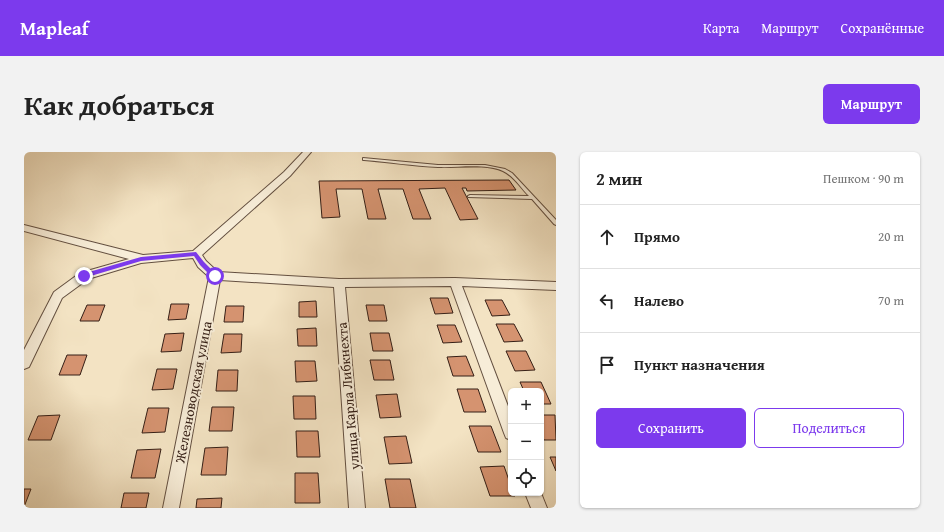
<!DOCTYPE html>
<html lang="ru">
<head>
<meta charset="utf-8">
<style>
  :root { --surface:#fff; --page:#f2f2f2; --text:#222; --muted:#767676; --line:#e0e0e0; --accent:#7c3aed }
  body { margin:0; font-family:"Gentium Book Plus",serif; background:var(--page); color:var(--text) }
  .controls { position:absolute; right:12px; bottom:12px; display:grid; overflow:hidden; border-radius:6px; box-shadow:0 1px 3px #0004 }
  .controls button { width:36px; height:36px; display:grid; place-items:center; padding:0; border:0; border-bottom:1px solid var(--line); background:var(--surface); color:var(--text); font:20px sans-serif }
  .stop { position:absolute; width:12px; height:12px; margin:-9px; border:3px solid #7c3aed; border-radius:50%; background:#fff }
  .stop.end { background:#7c3aed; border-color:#fff; box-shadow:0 1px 4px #0008 }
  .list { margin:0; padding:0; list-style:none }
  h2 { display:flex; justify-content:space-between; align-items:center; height:52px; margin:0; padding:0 16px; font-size:17px }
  h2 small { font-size:13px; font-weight:400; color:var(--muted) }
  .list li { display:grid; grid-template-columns:26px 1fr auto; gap:12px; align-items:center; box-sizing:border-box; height:64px; padding:0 16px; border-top:1px solid var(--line) }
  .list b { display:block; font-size:15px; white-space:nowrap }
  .list em { font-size:13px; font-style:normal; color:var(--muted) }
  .actions { display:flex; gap:8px; padding:12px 16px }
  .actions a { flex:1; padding:9px 0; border:1px solid var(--accent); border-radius:6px; text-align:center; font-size:14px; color:var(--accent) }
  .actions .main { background:var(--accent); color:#fff }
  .icon { flex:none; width:22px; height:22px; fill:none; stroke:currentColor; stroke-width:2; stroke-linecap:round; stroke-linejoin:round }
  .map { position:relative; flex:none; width:532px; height:356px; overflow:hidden; border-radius:6px }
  header { display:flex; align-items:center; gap:24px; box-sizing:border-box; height:56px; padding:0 20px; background:var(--accent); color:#fff }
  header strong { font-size:19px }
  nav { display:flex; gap:22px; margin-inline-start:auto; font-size:14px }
  .intro { display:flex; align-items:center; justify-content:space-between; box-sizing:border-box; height:96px; padding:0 24px }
  h1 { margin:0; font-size:28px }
  .button { padding:10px 18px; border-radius:6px; background:var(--accent); color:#fff; font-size:14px; font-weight:700 }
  main { display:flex; gap:24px; padding:0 24px }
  aside { flex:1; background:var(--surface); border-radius:6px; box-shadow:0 1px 3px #0004 }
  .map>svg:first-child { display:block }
  .building { fill:#d59370; stroke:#351f16 }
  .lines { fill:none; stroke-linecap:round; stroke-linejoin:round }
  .lane-casing { stroke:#645041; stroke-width:2 }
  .street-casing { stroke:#645041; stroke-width:2 }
  .lane { fill:#f7edd8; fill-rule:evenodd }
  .street { fill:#f7edd8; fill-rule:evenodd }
  .route { fill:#7c3aed }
  .labels { text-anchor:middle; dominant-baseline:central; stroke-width:4; stroke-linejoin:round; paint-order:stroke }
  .street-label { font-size:14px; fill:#351f16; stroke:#f7edd8 }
</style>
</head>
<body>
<header>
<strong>Mapleaf</strong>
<nav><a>Карта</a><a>Маршрут</a><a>Сохранённые</a></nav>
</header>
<div class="intro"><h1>Как добраться</h1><a class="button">Маршрут</a></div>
<main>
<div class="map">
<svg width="532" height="356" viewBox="0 0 532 356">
  <rect width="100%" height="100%" fill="#f3e3c3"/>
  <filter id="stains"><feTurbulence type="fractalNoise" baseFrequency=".005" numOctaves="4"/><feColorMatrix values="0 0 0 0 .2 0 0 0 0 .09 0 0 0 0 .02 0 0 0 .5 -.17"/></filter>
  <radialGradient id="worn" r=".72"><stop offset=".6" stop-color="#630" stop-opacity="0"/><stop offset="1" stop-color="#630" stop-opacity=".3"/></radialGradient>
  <!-- building -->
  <g class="building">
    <path d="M485,28L492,38L443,39L442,36H438L454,67L436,68L421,36L395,37L407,67H389L379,37H354L362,67H344L338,37H312L316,65L298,66L295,29Z"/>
    <path d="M406,146H424L429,161L411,162Z"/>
    <path d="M461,148H478L486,163L468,164Z"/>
    <path d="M292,149L293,165H275V150Z"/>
    <path d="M147,152H165L162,167L144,168Z"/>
    <path d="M63,153H81L75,169H56Z"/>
    <path d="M342,153H360L363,169H345Z"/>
    <path d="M202,154H220L219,170H200Z"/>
    <path d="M472,172H490L499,189L480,190Z"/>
    <path d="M413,173H431L438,190L419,191Z"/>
    <path d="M292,176L293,194H274L273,177Z"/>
    <path d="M160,181L157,199L137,200L141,182Z"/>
    <path d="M346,181H365L369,199H349Z"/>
    <path d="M200,182H218L217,200L197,201Z"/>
    <path d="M482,199H502L511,218L491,219Z"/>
    <path d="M43,203H63L56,223H35Z"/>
    <path d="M442,204L450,224H429L423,205Z"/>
    <path d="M346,208H366L370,228H350Z"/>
    <path d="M271,209H291L293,229L272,230Z"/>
    <path d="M133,217H153L149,237L128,238Z"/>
    <path d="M194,218H214L213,239H192Z"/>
    <path d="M496,230H517L527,252H517V239H500Z"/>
    <path d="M433,237H454L462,260H440Z"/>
    <path d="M373,242L377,265L356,266L352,243Z"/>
    <path d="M269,244H291L292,267H270Z"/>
    <path d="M188,255H210L208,279H185Z"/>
    <path d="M124,256H145L141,280L118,281Z"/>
    <path d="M36,263L27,288H4L14,264Z"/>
    <path d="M517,263H531L532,288H520L517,281Z"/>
    <path d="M445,274H467L477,300H454Z"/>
    <path d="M272,279H294L296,305H273Z"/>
    <path d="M382,284L388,311L365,312L360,285Z"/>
    <path d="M204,295L202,323H177L181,296Z"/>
    <path d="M137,297L131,326H107L113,298Z"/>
    <path d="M526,305H532V319Z"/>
    <path d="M480,314L487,334V341H490L491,344H466L456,315Z"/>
    <path d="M271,321H294L296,351H271Z"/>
    <path d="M361,327H386L392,356H366Z"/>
    <path d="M0,337H7L0,355Z"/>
    <path d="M100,341H125L122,356H97Z"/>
    <path d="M198,346L197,356H172L173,347Z"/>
  </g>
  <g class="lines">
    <!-- lane casing -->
    <g class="lane-casing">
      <path id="lane" d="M339,6L414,13H461L481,17L488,21L532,68V73L530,72L508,47L444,45V44L446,43L505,44C497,36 490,24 479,19C460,11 434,16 414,15C389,14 365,10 340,8H339Z"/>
    </g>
    <!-- street casing -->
    <g class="street-casing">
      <g id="street">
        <path d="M279,0H287L266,24L178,103L182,109L194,120L315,127L431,126L532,130V138L438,134L487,262V288L482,286L480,281L427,134L321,135L341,356H325L310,135L196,128L155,356H139L185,125L174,115L169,106L117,111L64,127L38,146L5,215L0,217V198L30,140L56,121L105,107L0,79V73L119,103L169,99L260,20Z"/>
        <path d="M501,341H517L523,356H507Z"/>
      </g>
    </g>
    <!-- lane -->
    <use href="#lane" class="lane"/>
    <!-- street -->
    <use href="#street" class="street"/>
  </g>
  <!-- route -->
  <path class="route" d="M172,100L180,110L193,123V126H189L176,113L170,104L117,109L60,126L57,124L58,122L117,105Z"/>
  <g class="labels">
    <!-- street labels -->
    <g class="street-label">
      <text transform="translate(169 240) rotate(-79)">Железноводская улица</text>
      <text transform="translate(324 244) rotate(-95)">улица Карла Либкнехта</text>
    </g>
  </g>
  <rect width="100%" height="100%" filter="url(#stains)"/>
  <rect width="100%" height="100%" fill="url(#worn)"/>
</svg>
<div class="controls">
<button>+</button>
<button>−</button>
<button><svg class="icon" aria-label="locate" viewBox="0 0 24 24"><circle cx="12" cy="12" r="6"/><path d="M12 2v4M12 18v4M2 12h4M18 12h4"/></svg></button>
</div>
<div class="stop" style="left:191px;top:124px"></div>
<div class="stop end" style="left:60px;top:124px"></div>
</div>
<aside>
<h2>2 мин<small>Пешком · 90 m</small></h2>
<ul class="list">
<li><svg class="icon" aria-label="ahead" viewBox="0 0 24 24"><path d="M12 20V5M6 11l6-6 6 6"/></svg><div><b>Прямо</b></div><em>20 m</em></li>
<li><svg class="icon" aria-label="left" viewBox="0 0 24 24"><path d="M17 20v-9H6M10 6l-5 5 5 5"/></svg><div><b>Налево</b></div><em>70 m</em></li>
<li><svg class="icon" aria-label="arrive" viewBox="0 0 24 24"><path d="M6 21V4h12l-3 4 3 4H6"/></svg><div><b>Пункт назначения</b></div></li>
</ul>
<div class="actions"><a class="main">Сохранить</a><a>Поделиться</a></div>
</aside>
</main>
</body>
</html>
